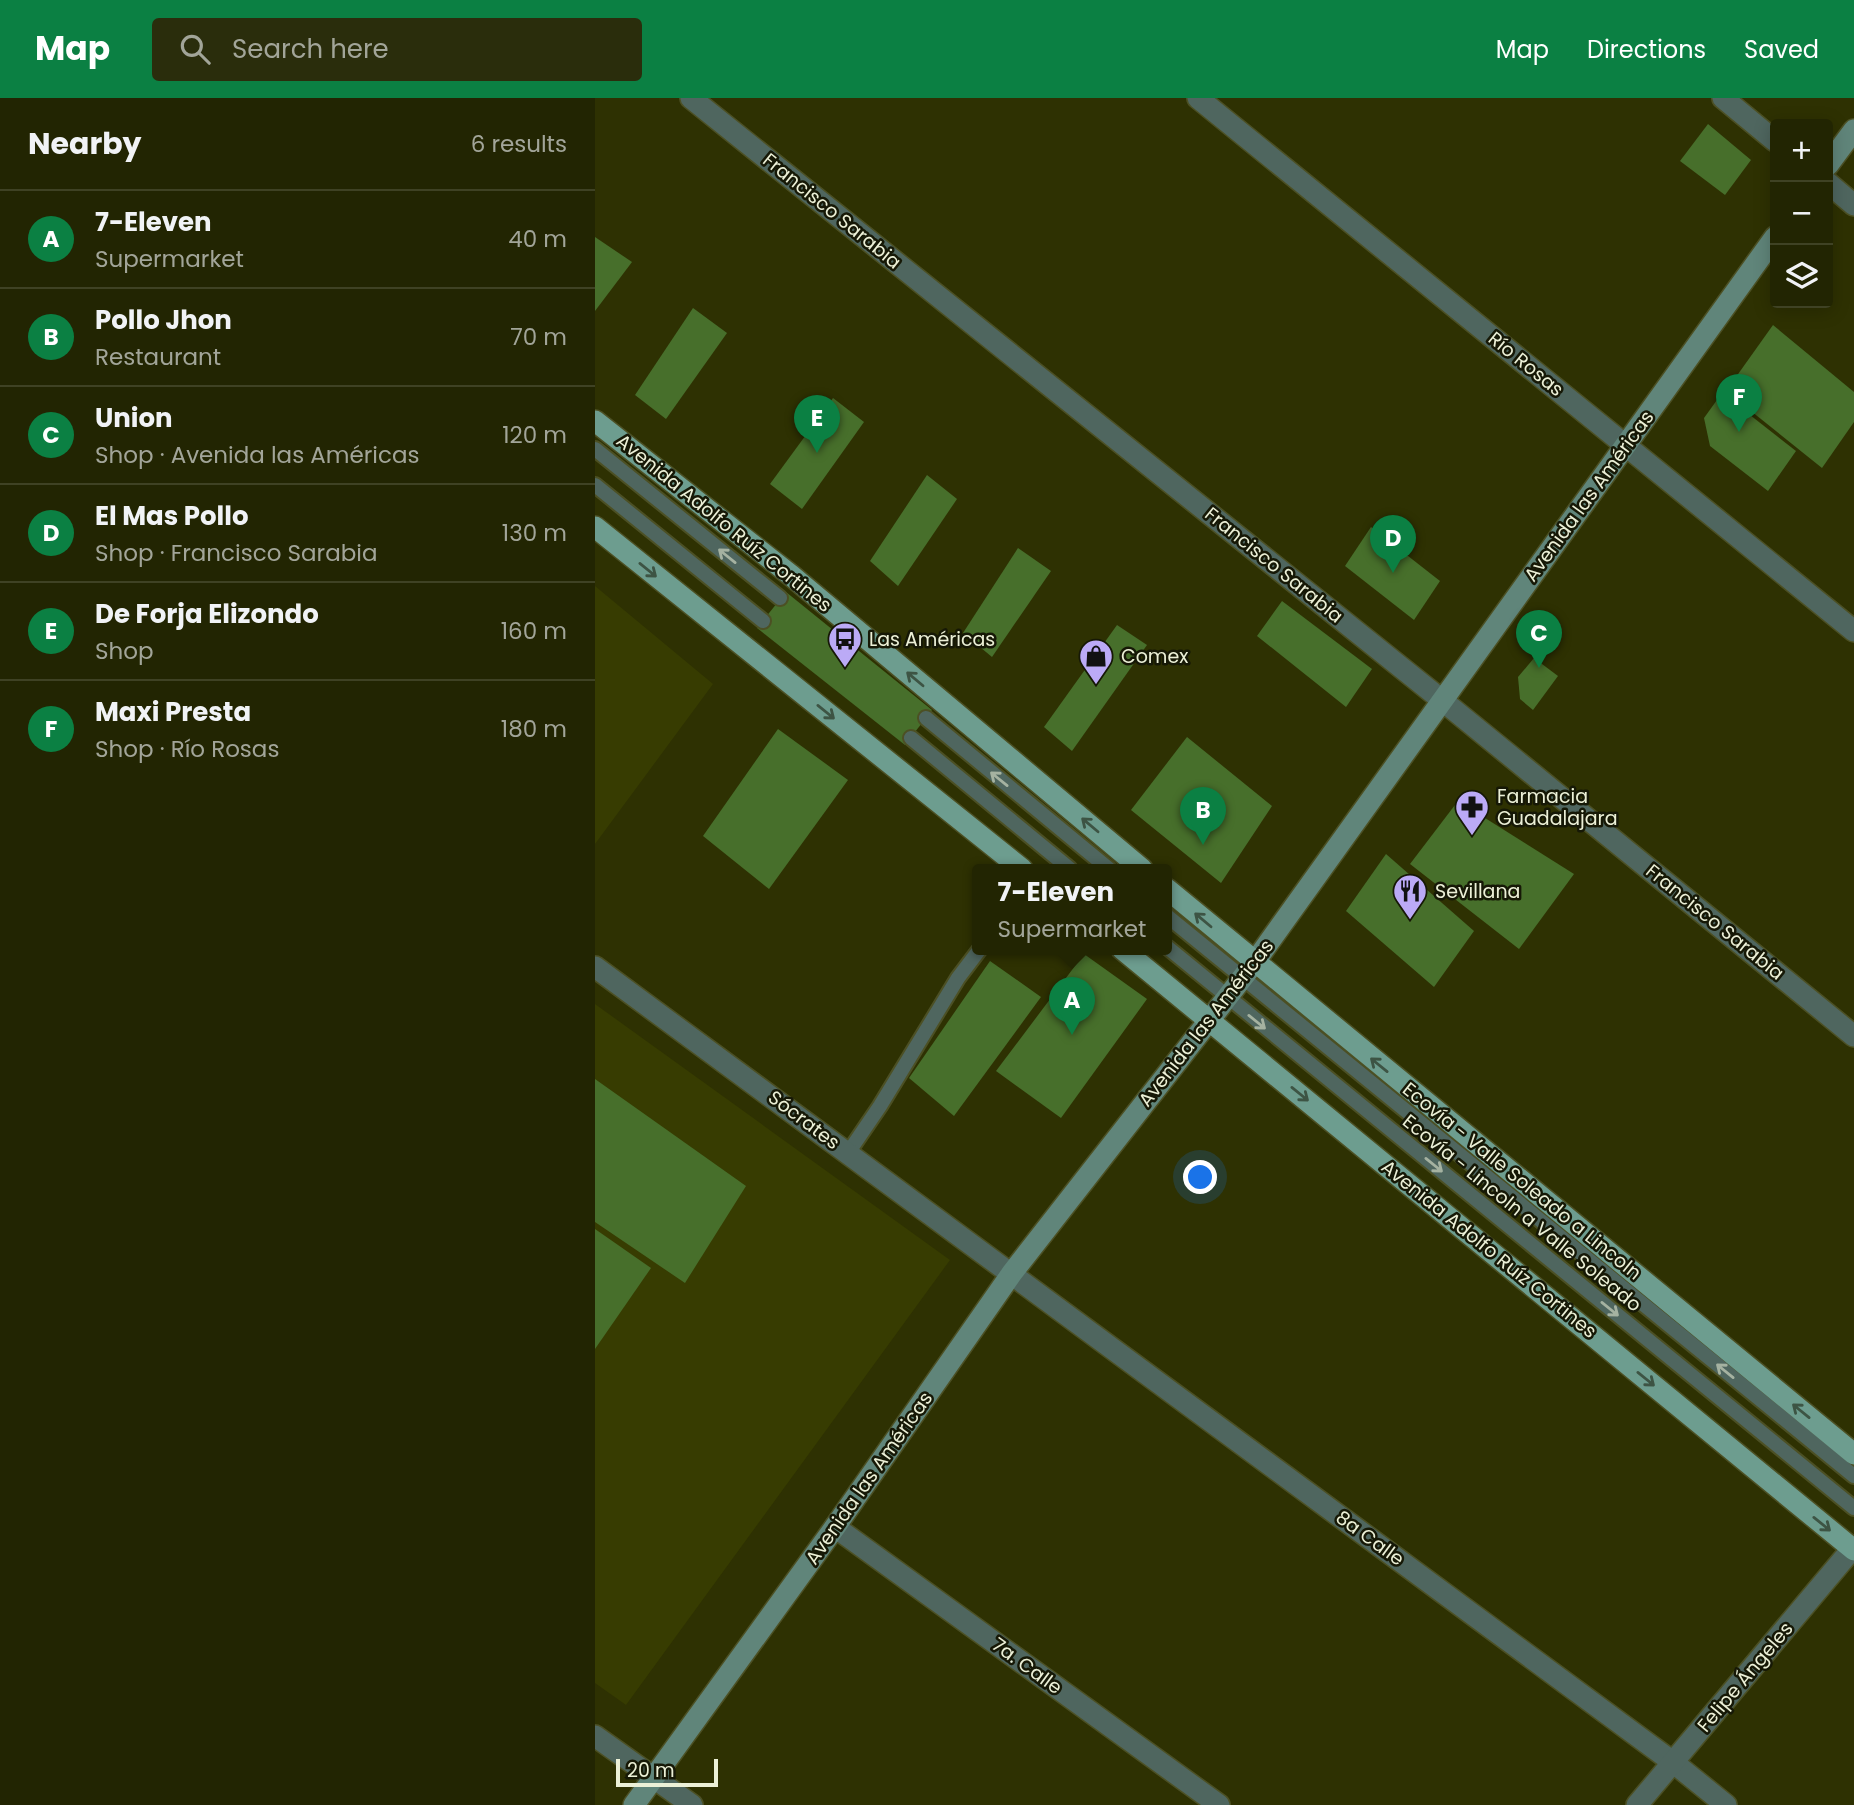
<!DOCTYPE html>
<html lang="en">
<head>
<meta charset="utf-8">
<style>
  :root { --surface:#222502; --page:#2a2d0c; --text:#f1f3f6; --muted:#a2a599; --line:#3f4224; --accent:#0b8043 }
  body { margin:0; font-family:Poppins,sans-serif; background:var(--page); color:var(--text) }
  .controls { position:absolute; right:21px; top:21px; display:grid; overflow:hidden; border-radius:7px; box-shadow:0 4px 18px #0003 }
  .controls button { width:63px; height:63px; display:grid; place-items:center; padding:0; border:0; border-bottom:2px solid var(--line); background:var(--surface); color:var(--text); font:35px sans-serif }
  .scale { position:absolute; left:21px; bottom:18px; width:102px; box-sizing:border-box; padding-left:7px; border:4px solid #ecf0d7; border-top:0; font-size:19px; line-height:24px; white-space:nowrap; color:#ecf0d7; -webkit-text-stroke:5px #161806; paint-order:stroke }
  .you { position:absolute; left:606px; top:1080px; width:24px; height:24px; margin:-18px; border:5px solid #fff; border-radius:50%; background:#1a73e8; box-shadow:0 0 0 10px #1a73e833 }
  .badge { display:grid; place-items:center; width:46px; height:46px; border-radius:50%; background:var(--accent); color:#fff; font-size:23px; font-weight:700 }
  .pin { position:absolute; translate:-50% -58px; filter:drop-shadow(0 2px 4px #0008) }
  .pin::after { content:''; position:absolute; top:37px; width:24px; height:21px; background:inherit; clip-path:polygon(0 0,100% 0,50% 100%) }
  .popup { position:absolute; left:377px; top:766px; width:200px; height:91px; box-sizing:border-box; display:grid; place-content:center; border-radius:7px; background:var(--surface); filter:drop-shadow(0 2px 5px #0005); font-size:23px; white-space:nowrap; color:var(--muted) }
  .popup b { font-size:26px; color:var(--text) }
  .popup::after { content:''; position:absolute; left:50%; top:100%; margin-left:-14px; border:14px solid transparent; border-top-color:var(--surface) }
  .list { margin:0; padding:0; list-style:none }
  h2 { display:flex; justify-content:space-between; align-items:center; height:91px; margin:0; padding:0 28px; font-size:30px }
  h2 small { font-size:23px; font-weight:400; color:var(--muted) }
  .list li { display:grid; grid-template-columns:46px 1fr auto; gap:21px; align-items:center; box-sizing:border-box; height:98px; padding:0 28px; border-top:2px solid var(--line) }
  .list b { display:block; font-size:26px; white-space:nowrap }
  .list p { margin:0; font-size:23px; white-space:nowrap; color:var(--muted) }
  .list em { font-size:23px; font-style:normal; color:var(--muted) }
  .icon { flex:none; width:38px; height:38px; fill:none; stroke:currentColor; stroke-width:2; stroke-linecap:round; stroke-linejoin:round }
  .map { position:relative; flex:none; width:1259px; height:1707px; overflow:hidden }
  header { display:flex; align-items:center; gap:42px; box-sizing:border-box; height:98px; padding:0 35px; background:var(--accent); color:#fff }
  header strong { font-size:33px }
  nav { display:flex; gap:38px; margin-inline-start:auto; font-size:24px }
  .search { width:490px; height:63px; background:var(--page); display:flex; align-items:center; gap:18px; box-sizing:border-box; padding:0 24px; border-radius:7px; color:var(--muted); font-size:26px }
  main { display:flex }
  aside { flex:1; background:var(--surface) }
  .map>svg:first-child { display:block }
  .built { fill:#373c01 }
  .building { fill:#476f2b }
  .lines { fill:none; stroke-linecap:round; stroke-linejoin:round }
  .lane-casing { stroke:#4c5024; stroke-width:18 }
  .street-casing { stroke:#4c5024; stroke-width:24 }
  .secondary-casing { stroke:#4c5024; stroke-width:24 }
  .primary-casing { stroke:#4c5024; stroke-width:24 }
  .lane { stroke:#4f665f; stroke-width:14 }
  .street { stroke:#4f665f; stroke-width:21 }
  .secondary { stroke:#60857a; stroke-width:21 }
  .primary { stroke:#6d9d8f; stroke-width:21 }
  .oneway { stroke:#a5b2a1 }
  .oneway2 { stroke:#3d5444 }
  .labels { text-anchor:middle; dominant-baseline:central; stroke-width:5; stroke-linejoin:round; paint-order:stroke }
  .street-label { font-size:19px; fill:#ecf0d7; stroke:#161806 }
  .poi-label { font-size:19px; fill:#ecf0d7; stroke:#161806; text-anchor:start }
</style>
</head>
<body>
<header>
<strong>Map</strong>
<div class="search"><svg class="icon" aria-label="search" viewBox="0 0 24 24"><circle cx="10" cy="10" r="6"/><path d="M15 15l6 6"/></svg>Search here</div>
<nav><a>Map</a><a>Directions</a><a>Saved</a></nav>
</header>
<main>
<aside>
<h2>Nearby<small>6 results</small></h2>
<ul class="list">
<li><span class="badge">A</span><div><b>7-Eleven</b><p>Supermarket</p></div><em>40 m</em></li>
<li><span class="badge">B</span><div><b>Pollo Jhon</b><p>Restaurant</p></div><em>70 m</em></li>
<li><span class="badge">C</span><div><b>Union</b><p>Shop · Avenida las Américas</p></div><em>120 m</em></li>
<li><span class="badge">D</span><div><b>El Mas Pollo</b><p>Shop · Francisco Sarabia</p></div><em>130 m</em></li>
<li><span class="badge">E</span><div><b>De Forja Elizondo</b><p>Shop</p></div><em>160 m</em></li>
<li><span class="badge">F</span><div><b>Maxi Presta</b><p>Shop · Río Rosas</p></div><em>180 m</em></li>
</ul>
</aside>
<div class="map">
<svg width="1259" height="1707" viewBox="0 0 1259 1707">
  <rect width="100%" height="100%" fill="#2e3102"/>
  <!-- built -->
  <g class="built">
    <path d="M0,488L118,586L0,746Z"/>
    <path d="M0,906L355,1162L31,1607L0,1585Z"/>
  </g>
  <!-- building -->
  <g class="building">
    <path d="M1113,26L1156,62L1130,97L1085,63Z"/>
    <path d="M0,139L37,164L0,213Z"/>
    <path d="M98,210L132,235L71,321L40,297Z"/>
    <path d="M1178,227L1259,294V324L1227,370L1131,293Z"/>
    <path d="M1127,295L1201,353L1173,393L1115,348L1109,320Z"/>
    <path d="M238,300L269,324L207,411L175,386Z"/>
    <path d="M332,377L362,401L303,488L275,463Z"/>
    <path d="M776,429L845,483L819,522L750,468Z"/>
    <path d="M423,450L456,473L397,559L368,535Z"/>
    <path d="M191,494L337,612L310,647L162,530Z"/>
    <path d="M687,503L777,571L751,609L662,538Z"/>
    <path d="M522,527L552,547L477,653L449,629Z"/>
    <path d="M939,560L963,578L938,612L925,601L923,579Z"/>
    <path d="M183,631L253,682L174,791L108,738Z"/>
    <path d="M592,639L677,708L626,785L536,712Z"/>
    <path d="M863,703L979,776L924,851L815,766Z"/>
    <path d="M791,756L879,833L839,889L751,813Z"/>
    <path d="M489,856L552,901L466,1020L401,973Z"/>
    <path d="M395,863L446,899L359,1018L314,980Z"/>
    <path d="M0,981L151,1088L90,1185L0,1124Z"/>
    <path d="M0,1131L56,1170L0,1251Z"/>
  </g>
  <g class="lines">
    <!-- lane casing -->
    <g class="lane-casing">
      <g id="lane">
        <path d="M0,351L185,500"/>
        <path d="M0,387L168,523"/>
        <path d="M331,620L514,771"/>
        <path d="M316,640L475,771"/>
        <path d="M572,818L1259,1378"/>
        <path d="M572,849L1259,1410"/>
        <path d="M253,1055L285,1008L363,880L385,851"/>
      </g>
    </g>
    <!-- street casing -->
    <g class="street-casing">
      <g id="street">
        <path d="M96,0L848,603L1259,938"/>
        <path d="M603,0L1259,533"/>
        <path d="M1128,0L1180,43"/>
        <path d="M1233,85L1259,107"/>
        <path d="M0,869L1079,1665L1131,1707"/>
        <path d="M240,1429L624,1707"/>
        <path d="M0,1638L97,1707"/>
        <path d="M1042,1707L1257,1451"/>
      </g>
    </g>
    <!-- secondary casing -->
    <g class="secondary-casing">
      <g id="secondary">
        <path d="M1233,67L1259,32"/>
        <path d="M39,1707L240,1429L417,1175L659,865L1180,139"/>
      </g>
    </g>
    <!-- primary casing -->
    <g class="primary-casing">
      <g id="primary">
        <path d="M0,323L197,478L547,771"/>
        <path d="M0,429L427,771"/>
        <path d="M572,791L1259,1356"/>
        <path d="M527,851L1259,1452"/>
      </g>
    </g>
    <!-- lane -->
    <use href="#lane" class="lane"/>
    <!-- street -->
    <use href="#street" class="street"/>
    <!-- secondary -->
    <use href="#secondary" class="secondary"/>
    <!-- primary -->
    <use href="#primary" class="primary"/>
  </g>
  <!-- one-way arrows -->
  <defs><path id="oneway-shaft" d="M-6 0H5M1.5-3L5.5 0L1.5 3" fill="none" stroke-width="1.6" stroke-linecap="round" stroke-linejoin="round" transform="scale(1.75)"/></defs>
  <g class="oneway">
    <use href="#oneway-shaft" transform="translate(132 458) rotate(-141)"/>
    <use href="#oneway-shaft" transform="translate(404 681) rotate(-141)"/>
    <use href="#oneway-shaft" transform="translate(662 924) rotate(39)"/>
    <use href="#oneway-shaft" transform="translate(839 1067) rotate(39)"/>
    <use href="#oneway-shaft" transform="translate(1015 1211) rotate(39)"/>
    <use href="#oneway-shaft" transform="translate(1130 1273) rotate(-141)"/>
  </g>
  <g class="oneway2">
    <use href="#oneway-shaft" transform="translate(53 472) rotate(39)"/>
    <use href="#oneway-shaft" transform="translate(320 581) rotate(-140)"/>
    <use href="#oneway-shaft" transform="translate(231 614) rotate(39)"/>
    <use href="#oneway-shaft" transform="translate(495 727) rotate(-140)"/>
    <use href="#oneway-shaft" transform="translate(608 822) rotate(-140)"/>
    <use href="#oneway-shaft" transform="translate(784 967) rotate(-141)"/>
    <use href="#oneway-shaft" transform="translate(705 996) rotate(39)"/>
    <use href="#oneway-shaft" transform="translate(1051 1281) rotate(39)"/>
    <use href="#oneway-shaft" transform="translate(1206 1313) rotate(-141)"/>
    <use href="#oneway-shaft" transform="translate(1227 1426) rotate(39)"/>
  </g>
  <!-- icons -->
  <defs>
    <g id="bus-pin" transform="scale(1.75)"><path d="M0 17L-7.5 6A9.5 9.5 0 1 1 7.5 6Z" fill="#bbaaf6" stroke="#161806"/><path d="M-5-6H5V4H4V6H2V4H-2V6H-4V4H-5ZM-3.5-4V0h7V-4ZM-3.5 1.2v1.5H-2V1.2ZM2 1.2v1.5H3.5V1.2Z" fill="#111"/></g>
    <g id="shop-pin" transform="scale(1.75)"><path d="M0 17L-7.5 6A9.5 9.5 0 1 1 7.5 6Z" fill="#bbaaf6" stroke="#161806"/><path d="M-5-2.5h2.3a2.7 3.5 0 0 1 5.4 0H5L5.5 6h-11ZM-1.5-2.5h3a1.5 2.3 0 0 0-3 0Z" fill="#111"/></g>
    <g id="pharmacy-pin" transform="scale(1.75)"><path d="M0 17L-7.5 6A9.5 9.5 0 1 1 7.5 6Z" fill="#bbaaf6" stroke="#161806"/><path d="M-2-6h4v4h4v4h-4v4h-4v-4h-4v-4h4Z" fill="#111"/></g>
    <g id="restaurant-pin" transform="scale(1.75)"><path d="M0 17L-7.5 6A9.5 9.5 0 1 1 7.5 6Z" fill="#bbaaf6" stroke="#161806"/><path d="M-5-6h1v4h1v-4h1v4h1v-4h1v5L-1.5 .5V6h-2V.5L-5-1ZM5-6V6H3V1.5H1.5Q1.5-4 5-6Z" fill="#111"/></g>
  </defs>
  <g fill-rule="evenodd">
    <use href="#bus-pin" x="250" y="541"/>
    <use href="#shop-pin" x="501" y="558"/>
    <use href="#pharmacy-pin" x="877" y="709"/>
    <use href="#restaurant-pin" x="815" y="793"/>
  </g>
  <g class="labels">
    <!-- street labels -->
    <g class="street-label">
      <text transform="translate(237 113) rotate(39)">Francisco Sarabia</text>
      <text transform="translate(931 266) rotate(39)">Río Rosas</text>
      <text transform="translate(994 398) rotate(-54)">Avenida las Américas</text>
      <text transform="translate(129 425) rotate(39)">Avenida Adolfo Ruíz Cortines</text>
      <text transform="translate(679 467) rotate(39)">Francisco Sarabia</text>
      <text transform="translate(1120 824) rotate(39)">Francisco Sarabia</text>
      <text transform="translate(611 925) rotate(-52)">Avenida las Américas</text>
      <text transform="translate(209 1022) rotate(37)">Sócrates</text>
      <text transform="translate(927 1083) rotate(39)">Ecovía - Valle Soleado a Lincoln</text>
      <text transform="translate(927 1115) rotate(39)">Ecovía - Lincoln a Valle Soleado</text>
      <text transform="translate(894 1151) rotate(39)">Avenida Adolfo Ruíz Cortines</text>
      <text transform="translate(274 1380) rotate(-55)">Avenida las Américas</text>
      <text transform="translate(775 1440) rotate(36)">8a Calle</text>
      <text transform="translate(432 1568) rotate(36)">7a. Calle</text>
      <text transform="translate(1150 1579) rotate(-50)">Felipe Ángeles</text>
    </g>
    <!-- poi labels -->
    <g class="poi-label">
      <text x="274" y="541">Las Américas</text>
      <text x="526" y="558">Comex</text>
      <text x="902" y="698">Farmacia<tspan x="902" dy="22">Guadalajara</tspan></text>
      <text x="840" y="793">Sevillana</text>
    </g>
  </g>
</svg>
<div class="controls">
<button>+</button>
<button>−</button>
<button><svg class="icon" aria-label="layers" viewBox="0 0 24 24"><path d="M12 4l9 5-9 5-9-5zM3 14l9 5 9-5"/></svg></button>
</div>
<div class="scale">20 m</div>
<div class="you"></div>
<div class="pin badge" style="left:477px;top:937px">A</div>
<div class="popup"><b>7-Eleven</b>Supermarket</div>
<div class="pin badge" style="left:608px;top:747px">B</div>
<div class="pin badge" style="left:944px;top:570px">C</div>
<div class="pin badge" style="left:798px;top:475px">D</div>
<div class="pin badge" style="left:222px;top:355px">E</div>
<div class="pin badge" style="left:1144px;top:334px">F</div>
</div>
</main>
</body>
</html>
